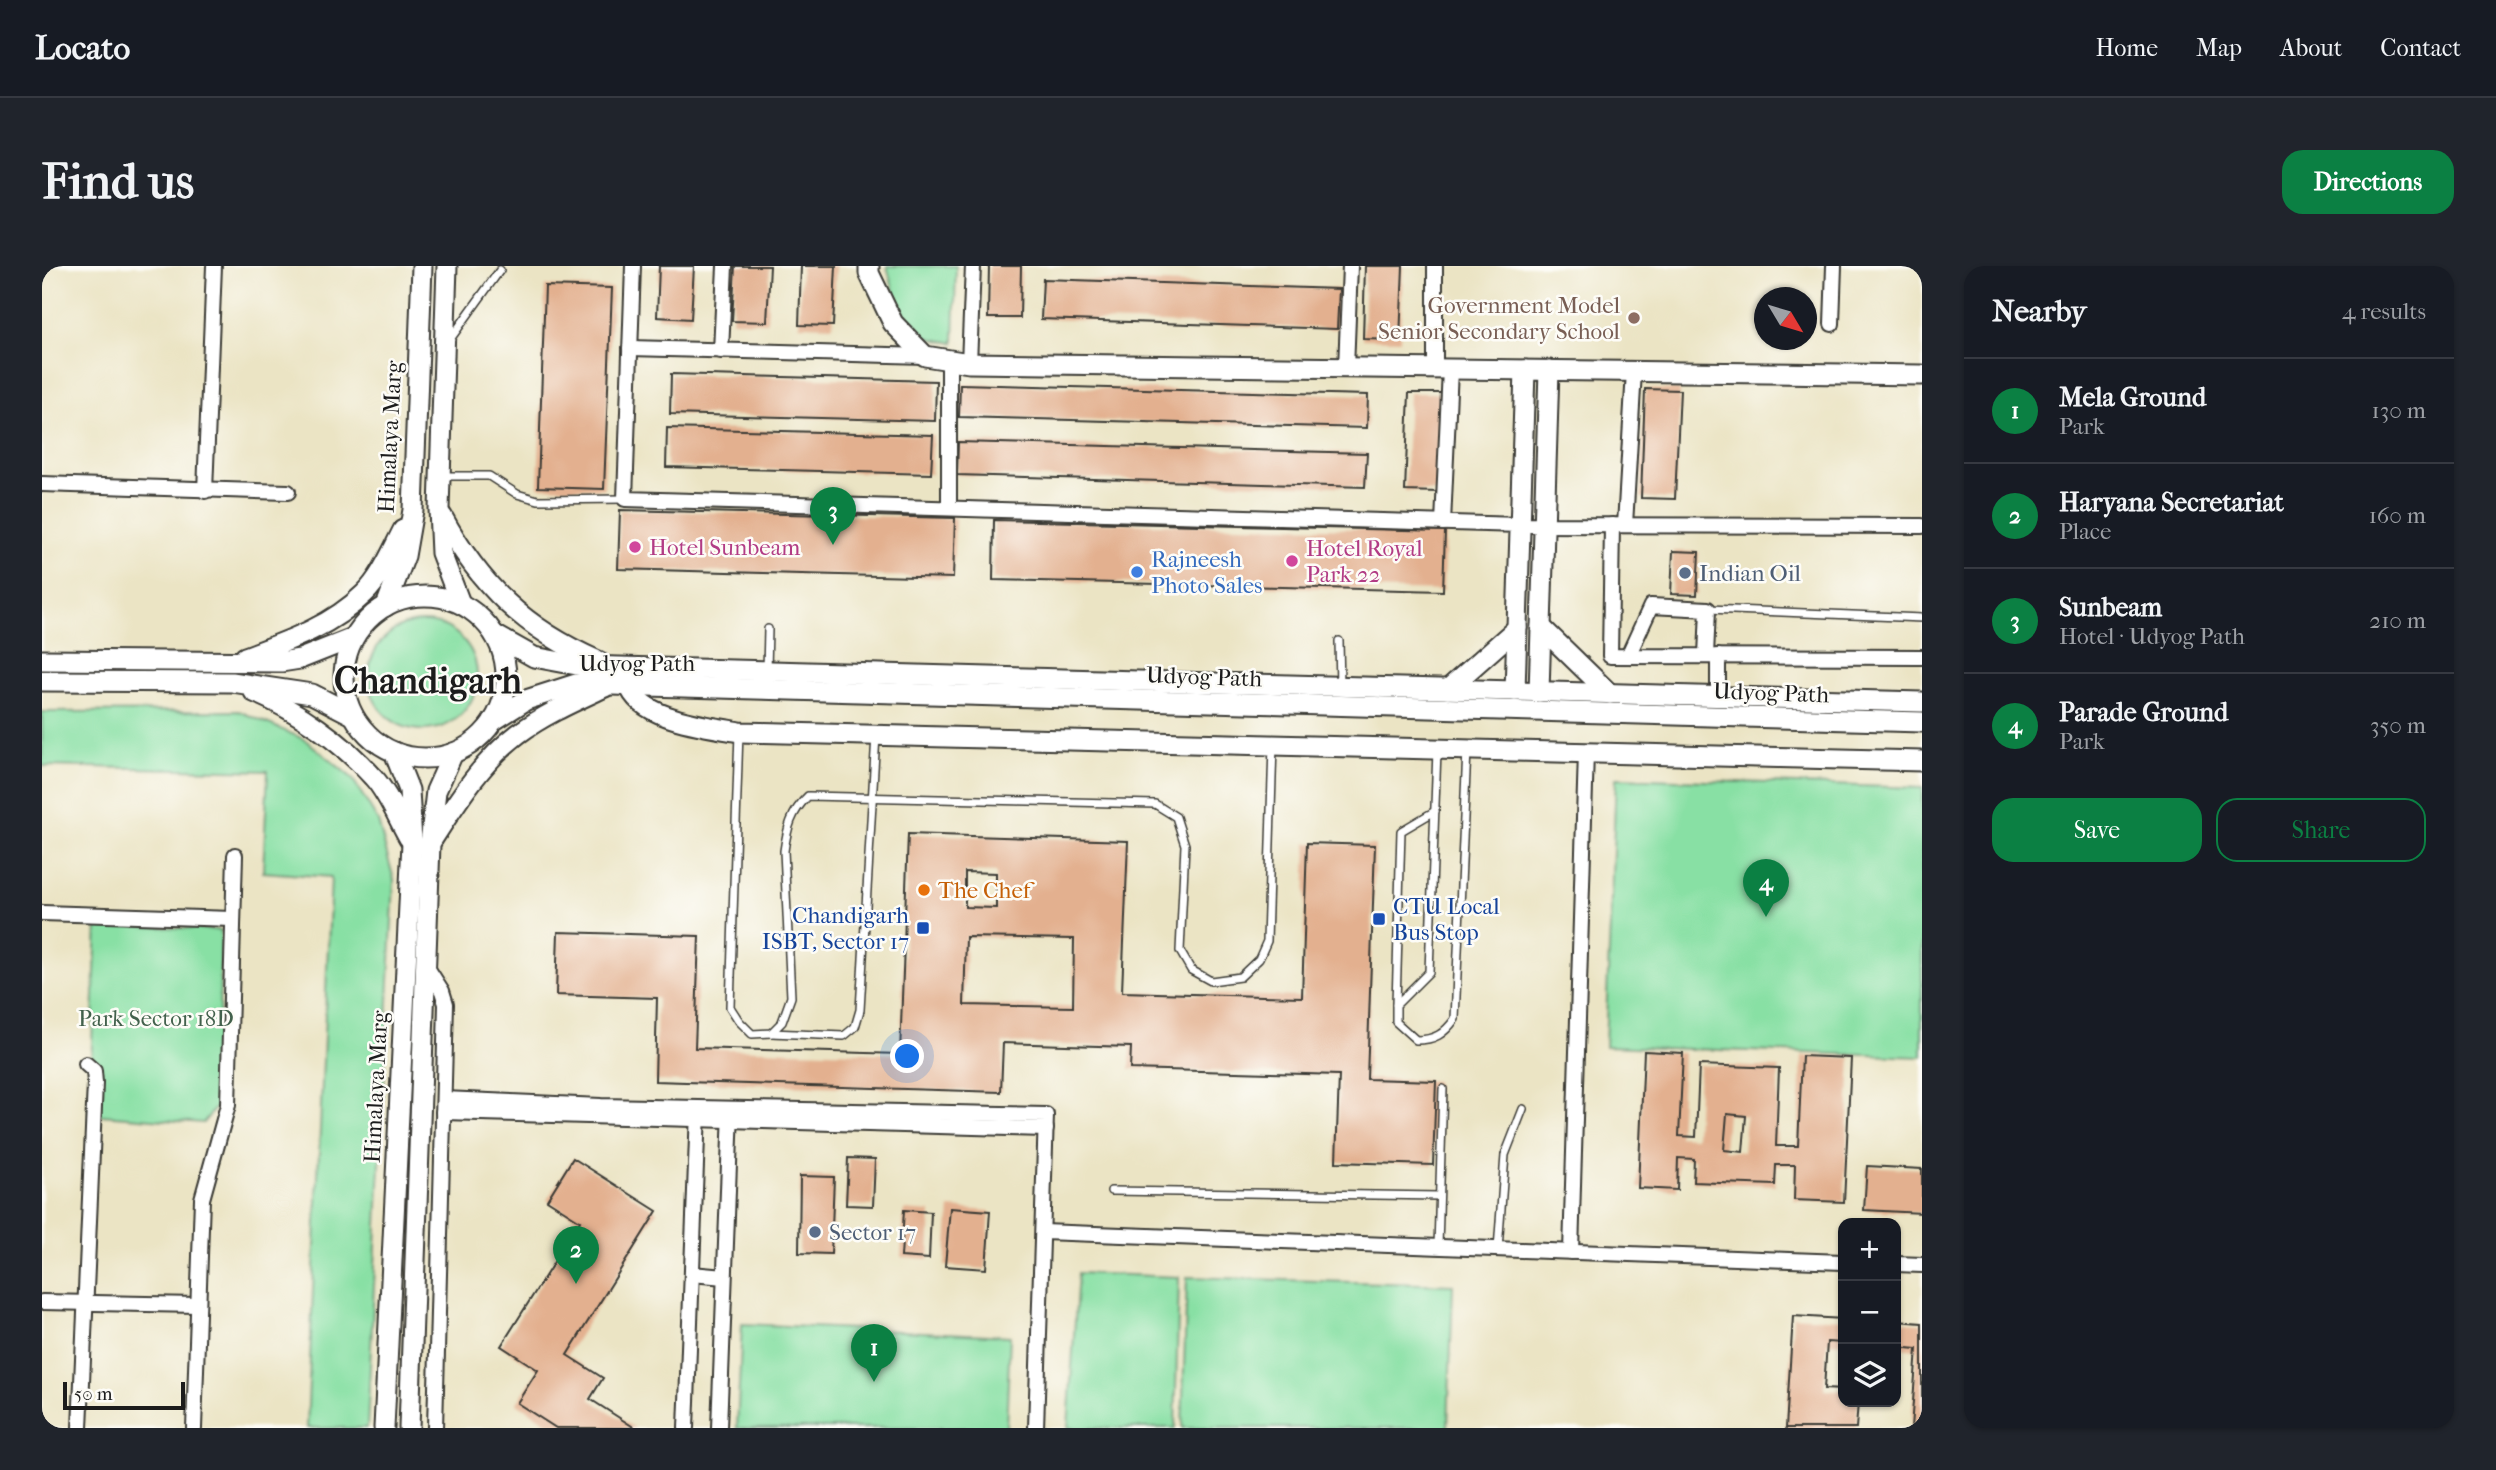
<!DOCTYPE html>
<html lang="en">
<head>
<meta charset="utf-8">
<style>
  :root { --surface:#171b24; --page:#20242c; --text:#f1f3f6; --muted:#9ea1a6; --line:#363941; --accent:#0b8043 }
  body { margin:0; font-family:"IM FELL French Canon",serif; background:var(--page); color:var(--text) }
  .controls { position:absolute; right:21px; bottom:21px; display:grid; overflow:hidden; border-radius:14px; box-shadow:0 2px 5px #0004 }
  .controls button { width:63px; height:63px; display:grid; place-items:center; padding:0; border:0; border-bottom:2px solid var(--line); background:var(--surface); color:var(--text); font:35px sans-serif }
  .compass { position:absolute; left:1712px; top:21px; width:63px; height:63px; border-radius:50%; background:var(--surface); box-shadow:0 2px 5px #0004; rotate:128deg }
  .scale { position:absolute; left:21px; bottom:18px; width:122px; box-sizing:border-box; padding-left:7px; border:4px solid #1c1c1c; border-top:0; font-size:19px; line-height:24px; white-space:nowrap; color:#1c1c1c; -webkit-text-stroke:5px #fdfcf7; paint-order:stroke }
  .you { position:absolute; left:866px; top:791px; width:24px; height:24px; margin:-18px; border:5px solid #fff; border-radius:50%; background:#1a73e8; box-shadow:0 0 0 10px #1a73e833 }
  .badge { display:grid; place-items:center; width:46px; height:46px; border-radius:50%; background:var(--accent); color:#fff; font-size:23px; font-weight:700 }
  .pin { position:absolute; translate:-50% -58px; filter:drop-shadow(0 2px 4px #0008) }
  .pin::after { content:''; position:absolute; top:37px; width:24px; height:21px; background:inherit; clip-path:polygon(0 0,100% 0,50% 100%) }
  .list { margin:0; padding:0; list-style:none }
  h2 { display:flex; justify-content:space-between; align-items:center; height:91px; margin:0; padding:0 28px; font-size:30px }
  h2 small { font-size:23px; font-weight:400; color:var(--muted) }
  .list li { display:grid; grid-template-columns:46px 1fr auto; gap:21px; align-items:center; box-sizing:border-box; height:105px; padding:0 28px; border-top:2px solid var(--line) }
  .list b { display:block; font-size:26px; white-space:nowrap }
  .list p { margin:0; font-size:23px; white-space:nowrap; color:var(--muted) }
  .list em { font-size:23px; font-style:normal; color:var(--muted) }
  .actions { display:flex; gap:14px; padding:21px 28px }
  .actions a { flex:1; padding:16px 0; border:2px solid var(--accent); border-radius:21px; text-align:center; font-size:24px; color:var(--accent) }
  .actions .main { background:var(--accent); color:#fff }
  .icon { flex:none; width:38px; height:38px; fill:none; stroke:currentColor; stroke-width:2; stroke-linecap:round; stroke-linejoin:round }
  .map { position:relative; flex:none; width:1880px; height:1162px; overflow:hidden; border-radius:21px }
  header { display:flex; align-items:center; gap:42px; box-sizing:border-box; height:98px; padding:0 35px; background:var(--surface); border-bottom:2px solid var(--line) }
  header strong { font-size:33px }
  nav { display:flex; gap:38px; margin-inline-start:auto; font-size:24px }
  .intro { display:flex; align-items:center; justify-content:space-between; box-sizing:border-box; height:168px; padding:0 42px }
  h1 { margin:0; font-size:49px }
  .button { padding:18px 32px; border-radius:21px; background:var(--accent); color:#fff; font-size:24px; font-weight:700 }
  main { display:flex; gap:42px; padding:0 42px }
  aside { flex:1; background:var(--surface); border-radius:21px; box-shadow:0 2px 5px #0004 }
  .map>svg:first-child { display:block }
  .green { fill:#88e0a4; stroke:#527e60; stroke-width:2 }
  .building { fill:#e3b08f; fill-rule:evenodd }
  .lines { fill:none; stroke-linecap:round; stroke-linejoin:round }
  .lane-casing { stroke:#3b3a35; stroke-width:10 }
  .street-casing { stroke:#3b3a35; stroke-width:18 }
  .secondary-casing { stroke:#3b3a35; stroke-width:23 }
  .lane { stroke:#fff; stroke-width:7 }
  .street { stroke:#fff; stroke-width:14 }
  .secondary { stroke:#fff; stroke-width:19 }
  .education-dot { fill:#8d6e63; stroke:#fdfcf7; stroke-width:2.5 }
  .hotel-dot { fill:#d1479c; stroke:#fdfcf7; stroke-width:2.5 }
  .shop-dot { fill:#3f7fe0; stroke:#fdfcf7; stroke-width:2.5 }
  .service-dot { fill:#5c6f8a; stroke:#fdfcf7; stroke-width:2.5 }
  .food-dot { fill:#e8710a; stroke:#fdfcf7; stroke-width:2.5 }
  .transit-dot { fill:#1a4fb4; stroke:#fdfcf7; stroke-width:2.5 }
  .labels { text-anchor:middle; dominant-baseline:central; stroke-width:5; stroke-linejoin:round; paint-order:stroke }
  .education-label { font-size:23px; fill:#785e54; stroke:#fdfcf7; text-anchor:end }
  .street-label { font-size:23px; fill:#1c1c1c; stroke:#fdfcf7 }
  .hotel-label { font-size:23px; fill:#b23c85; stroke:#fdfcf7; text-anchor:start }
  .shop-label { font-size:23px; fill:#366cbe; stroke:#fdfcf7; text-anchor:start }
  .service-label { font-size:23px; fill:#4e5e75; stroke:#fdfcf7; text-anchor:start }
  .food-label { font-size:23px; fill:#c56008; stroke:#fdfcf7; text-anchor:start }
  .transit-label { font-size:23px; fill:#164399; stroke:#fdfcf7; text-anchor:start }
  .park-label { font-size:23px; fill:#42614c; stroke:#fdfcf7 }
  .town-label { font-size:37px; font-weight:bold; fill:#1c1c1c; stroke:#fdfcf7 }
</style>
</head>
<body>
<header>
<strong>Locato</strong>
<nav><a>Home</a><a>Map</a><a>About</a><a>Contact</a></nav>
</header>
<div class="intro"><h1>Find us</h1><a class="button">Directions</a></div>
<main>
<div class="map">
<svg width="1880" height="1162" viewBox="0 0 1880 1162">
  <rect width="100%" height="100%" fill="#fdfcf7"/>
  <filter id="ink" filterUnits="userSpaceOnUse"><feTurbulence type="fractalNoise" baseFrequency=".0143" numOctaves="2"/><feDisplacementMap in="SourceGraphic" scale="14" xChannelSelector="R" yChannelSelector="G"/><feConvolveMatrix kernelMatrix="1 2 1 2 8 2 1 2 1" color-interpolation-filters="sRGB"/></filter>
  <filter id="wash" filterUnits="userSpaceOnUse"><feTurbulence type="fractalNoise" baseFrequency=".00686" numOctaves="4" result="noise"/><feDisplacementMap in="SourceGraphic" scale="28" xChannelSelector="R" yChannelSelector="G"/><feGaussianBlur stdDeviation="1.57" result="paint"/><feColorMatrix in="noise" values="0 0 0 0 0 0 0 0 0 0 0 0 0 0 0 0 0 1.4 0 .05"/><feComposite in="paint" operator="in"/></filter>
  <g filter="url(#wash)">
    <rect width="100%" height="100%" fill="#ebe4c4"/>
    <!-- green -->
    <g class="green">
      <path d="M845,0H914L912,77C904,75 893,74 885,71C861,62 850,22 845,0Z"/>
      <circle cx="381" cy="410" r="54"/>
      <path d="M197,445L264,474L310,512L336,555L352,614L325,1162H265L289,611L221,606L226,505L0,500V446Z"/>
      <path d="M1574,512L1880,522V791L1563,780Z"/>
      <path d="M55,658L179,664L175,840L161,857L47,848Z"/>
      <path d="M1036,1007L1137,1011L1133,1162H1026Z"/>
      <path d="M1145,1011L1411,1019L1406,1162H1140Z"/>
      <path d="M700,1058L968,1070L964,1162H695Z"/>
    </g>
    <g id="blocks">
      <!-- building -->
      <g class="building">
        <path d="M617,0H652L649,53L615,51Z"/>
        <path d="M693,0H728L725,56L690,55Z"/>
        <path d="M759,0H794L791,60L757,59Z"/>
        <path d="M947,0H979L978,52H946Z"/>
        <path d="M1323,0H1361L1358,74L1321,73Z"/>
        <path d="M1001,13L1297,23L1295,63L999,53Z"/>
        <path d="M503,20L570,22L562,223L496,221Z"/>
        <path d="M629,108L894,115L893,155L628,148Z"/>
        <path d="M918,118L1326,129L1325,162L917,151Z"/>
        <path d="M1603,123L1638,124L1633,233L1599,232Z"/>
        <path d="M1367,127H1400L1396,226L1363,225Z"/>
        <path d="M625,162L891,169L889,208L624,201Z"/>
        <path d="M916,176L1325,187L1323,221L915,209Z"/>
        <path d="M578,244L913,252L911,312L576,303Z"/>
        <path d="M952,254L1403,265L1401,325L951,314Z"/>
        <path d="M1631,285L1657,286L1655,329L1629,328Z"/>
        <path d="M866,568L1086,575L1080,726L1260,731L1265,577L1333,579L1325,813L1394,815L1391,899L1294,896L1297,809L1088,803L1089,781L961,777L959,826L613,815L615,732L514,729L516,666L657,670L653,782L858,788ZM923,606L954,607V642L923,641ZM924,671L1032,673L1031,741L922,739Z"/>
        <path d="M1602,785L1641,787L1637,870L1654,871L1657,799L1737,802L1734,880H1756L1760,790L1809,792L1802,936L1752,934L1753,899H1734L1733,919L1651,916L1652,893L1636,892L1635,924L1596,922ZM1685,848L1704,850L1701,886L1682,884Z"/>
        <path d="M531,892L615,945L525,1089L561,1112L548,1133L593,1162H514L475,1137L496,1104L459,1080L538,955L505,934Z"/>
        <path d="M806,892L833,893L831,940L804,939Z"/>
        <path d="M1825,900L1880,903V947L1822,944Z"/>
        <path d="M758,910L792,911L789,988L757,987Z"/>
        <path d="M908,942L948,945L944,1003L903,1000Z"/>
        <path d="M862,944L889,946L887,993L859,991Z"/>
        <path d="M1751,1050L1801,1053V1077L1785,1076L1782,1123L1801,1124V1136H1816L1814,1162H1744Z"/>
        <path d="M1854,1055L1880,1057V1162H1869L1875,1083L1854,1081Z"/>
      </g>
    </g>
  </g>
  <g filter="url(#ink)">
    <use href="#blocks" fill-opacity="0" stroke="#3b3a35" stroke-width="2"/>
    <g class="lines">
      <!-- lane casing -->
      <g class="lane-casing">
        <g id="lane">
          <path d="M409,72L458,4"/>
          <path d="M399,210H447L475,228L496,234L583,233"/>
          <path d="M1666,343L1880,352"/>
          <path d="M1297,375L1298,420"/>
          <path d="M725,404L726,363"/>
          <path d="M697,466L688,741L697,755L710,768L729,767L740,756L749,731L742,585C745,563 749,546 766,530L1113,538L1134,551L1143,579L1138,685L1149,704L1169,715L1198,711L1217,693L1225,675L1231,479"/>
          <path d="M1395,484L1387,706L1354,739V756L1374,774C1393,774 1402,768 1413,753L1425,484"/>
          <path d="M1354,738L1359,565L1393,545"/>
          <path d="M729,767L802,770L813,761L818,744L834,469"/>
          <path d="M1069,925L1397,930"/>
          <path d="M1396,980L1401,823"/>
          <path d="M1456,983L1463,889L1481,843"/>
        </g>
      </g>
      <!-- street casing -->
      <g class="street-casing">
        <g id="street">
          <path d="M591,0L583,233L1478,259L1880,260"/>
          <path d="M1393,0V102"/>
          <path d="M1790,58L1792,0"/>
          <path d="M588,82L883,90"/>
          <path d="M679,85L683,0"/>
          <path d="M907,94V242"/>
          <path d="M927,97L931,0"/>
          <path d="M1304,102L1308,0"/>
          <path d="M0,218L246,226"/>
          <path d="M163,225L172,0"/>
          <path d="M1401,257L1408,103"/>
          <path d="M1570,259L1568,390L1880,391"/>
          <path d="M1583,259L1592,105"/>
          <path d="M1586,390L1609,340L1666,343L1664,390"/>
          <path d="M1676,431V390"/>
          <path d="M0,647L191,653"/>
          <path d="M384,700L400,725L404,738L393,1162"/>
          <path d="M402,833L559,840L1004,849L994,1162"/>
          <path d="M401,846L1004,863"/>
          <path d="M1001,966L1801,996"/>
          <path d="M1529,986L1544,486"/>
          <path d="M1854,998L1880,999"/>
          <path d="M650,1008L682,1011"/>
          <path d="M0,1036L156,1039"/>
          <path d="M38,1162L53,817L52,805L44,798"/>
          <path d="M152,1162L160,933L186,839L193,589"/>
          <path d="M644,1162L656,845"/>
          <path d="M677,1162L689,845"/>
        </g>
      </g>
      <!-- secondary casing -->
      <g class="secondary-casing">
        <g id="secondary">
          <path d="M405,0L397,243L399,287L418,337"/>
          <path d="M827,0V7L851,57L883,90L927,97L1880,109"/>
          <path d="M400,250C438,320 483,363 556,395"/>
          <circle cx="383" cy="411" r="81"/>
          <path d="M344,340L363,290L371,244L380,0"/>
          <path d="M1499,361L1568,428"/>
          <path d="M453,369L492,391L540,400L1880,436"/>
          <path d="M203,391C246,375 288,361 322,328C339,312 350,285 361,264"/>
          <path d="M0,394L239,396L258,393L311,372"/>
          <path d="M0,415L190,416L270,428L311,449"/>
          <path d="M587,419C598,454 666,460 697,466L1880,495"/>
          <path d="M1406,423L1475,362"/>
          <path d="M1473,425L1483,104"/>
          <path d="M212,426C256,445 299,475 331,511C346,527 356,553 367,572"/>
          <path d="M1497,426L1507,104"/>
          <path d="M451,455L484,434L534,418L1880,456"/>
          <path d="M390,574C414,537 440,495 476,468C503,448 533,435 563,421"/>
          <path d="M342,1162L370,576L367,524L352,486"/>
          <path d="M367,1162L388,578L394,525L411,487"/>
        </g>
      </g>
      <!-- lane -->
      <use href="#lane" class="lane"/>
      <!-- street -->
      <use href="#street" class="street"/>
      <!-- secondary -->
      <use href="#secondary" class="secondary"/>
    </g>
  </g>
  <!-- markers -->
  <circle class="education-dot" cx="1592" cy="52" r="7"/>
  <g class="hotel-dot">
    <circle cx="593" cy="281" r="7"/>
    <circle cx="1250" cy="295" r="7"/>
  </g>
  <circle class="shop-dot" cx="1095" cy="306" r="7"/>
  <g class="service-dot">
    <circle cx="1643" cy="307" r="7"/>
    <circle cx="773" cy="966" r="7"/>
  </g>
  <circle class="food-dot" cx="882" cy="624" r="7"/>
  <g class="transit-dot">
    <rect x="1330" y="646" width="14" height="14" rx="3.5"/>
    <rect x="874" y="655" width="14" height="14" rx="3.5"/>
  </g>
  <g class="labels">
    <!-- education labels -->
    <g class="education-label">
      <text x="1578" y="39">Government Model<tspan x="1578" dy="26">Senior Secondary School</tspan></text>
    </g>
    <!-- street labels -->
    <g class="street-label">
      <text transform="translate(348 171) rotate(-87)">Himalaya Marg</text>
      <text x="595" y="397">Udyog Path</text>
      <text transform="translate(1162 411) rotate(2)">Udyog Path</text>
      <text transform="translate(1729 427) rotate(2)">Udyog Path</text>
      <text transform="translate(334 821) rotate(-87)">Himalaya Marg</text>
    </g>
    <!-- hotel labels -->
    <g class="hotel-label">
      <text x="607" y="281">Hotel Sunbeam</text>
      <text x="1264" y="282">Hotel Royal<tspan x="1264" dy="26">Park 22</tspan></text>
    </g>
    <!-- shop labels -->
    <g class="shop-label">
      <text x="1109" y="293">Rajneesh<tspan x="1109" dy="26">Photo Sales</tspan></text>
    </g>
    <!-- service labels -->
    <g class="service-label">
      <text x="1657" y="307">Indian Oil</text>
      <text x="787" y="966">Sector 17</text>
    </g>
    <!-- food labels -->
    <g class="food-label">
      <text x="896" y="624">The Chef</text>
    </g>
    <!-- transit labels -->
    <g class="transit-label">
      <text x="1351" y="640">CTU Local<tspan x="1351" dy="26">Bus Stop</tspan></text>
      <text x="867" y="649" text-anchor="end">Chandigarh<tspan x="867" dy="26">ISBT, Sector 17</tspan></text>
    </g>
    <!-- park labels -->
    <g class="park-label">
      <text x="114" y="752">Park Sector 18D</text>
    </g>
    <!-- town labels -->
    <g class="town-label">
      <text x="386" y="415">Chandigarh</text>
    </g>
  </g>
</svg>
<div class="controls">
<button>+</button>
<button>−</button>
<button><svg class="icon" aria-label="layers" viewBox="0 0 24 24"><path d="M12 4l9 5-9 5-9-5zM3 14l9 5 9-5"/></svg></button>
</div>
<svg class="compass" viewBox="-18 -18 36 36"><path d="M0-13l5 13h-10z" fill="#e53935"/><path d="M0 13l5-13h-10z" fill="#9ea1a6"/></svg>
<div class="scale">50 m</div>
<div class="you"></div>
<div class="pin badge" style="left:832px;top:1116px">1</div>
<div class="pin badge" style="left:534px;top:1018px">2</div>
<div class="pin badge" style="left:791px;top:279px">3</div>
<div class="pin badge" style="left:1724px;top:651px">4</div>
</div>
<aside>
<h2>Nearby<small>4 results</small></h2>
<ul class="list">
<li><span class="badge">1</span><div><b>Mela Ground</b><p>Park</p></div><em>130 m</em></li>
<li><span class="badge">2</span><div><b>Haryana Secretariat</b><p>Place</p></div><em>160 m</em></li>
<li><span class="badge">3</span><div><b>Sunbeam</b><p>Hotel · Udyog Path</p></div><em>210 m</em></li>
<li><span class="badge">4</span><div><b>Parade Ground</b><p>Park</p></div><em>350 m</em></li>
</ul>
<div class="actions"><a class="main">Save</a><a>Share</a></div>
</aside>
</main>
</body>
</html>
